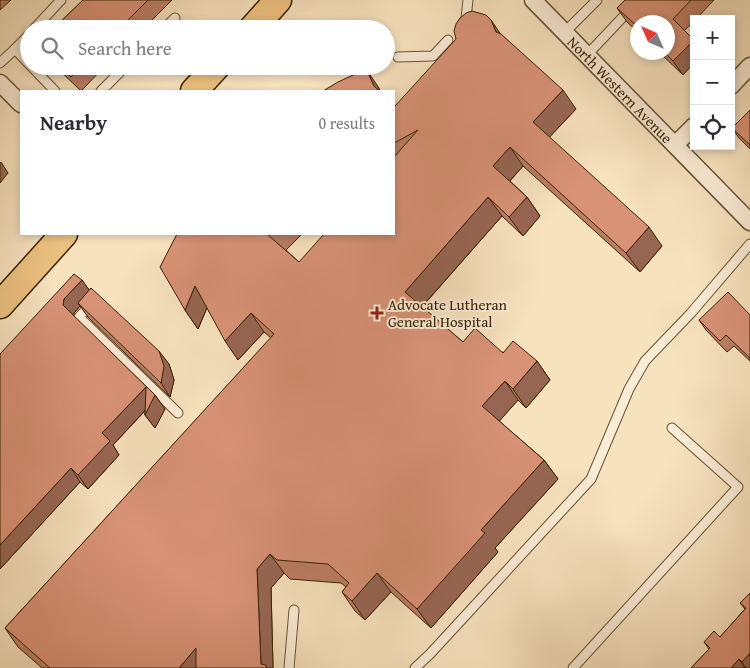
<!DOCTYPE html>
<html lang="en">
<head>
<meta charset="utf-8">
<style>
  :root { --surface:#fff; --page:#f7f7f7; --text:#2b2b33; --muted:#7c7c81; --line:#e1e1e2 }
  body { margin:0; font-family:"Gentium Book Plus",serif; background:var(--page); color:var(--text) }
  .controls { position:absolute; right:15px; top:15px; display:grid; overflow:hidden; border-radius:0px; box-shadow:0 2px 8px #0003 }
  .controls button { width:45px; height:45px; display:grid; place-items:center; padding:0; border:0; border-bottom:1px solid var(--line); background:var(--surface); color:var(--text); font:25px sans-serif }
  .compass { position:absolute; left:630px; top:15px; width:45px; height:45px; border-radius:50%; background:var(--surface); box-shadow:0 2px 8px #0003; rotate:315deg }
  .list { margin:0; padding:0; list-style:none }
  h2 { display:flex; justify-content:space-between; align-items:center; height:65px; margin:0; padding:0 20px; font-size:21px }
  h2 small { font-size:16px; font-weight:400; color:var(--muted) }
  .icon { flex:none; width:28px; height:28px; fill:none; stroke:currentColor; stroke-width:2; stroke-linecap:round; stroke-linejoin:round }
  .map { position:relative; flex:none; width:750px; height:668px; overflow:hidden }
  .search { position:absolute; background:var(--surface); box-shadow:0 2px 8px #0003; left:20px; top:20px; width:375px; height:55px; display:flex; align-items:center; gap:12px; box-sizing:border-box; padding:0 18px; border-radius:28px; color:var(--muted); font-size:19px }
  .panel { position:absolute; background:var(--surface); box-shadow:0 2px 8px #0003; left:20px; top:90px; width:375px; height:145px; border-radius:0px }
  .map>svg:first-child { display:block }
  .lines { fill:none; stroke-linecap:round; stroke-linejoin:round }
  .service-casing { stroke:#675232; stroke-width:11 }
  .minor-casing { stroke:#675232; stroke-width:19 }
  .primary-casing { stroke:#372203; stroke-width:29 }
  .service { stroke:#faecd5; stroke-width:9 }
  .minor { stroke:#faecd5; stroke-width:16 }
  .primary { stroke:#ecc17f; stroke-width:26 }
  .wall { fill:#ba7e65; stroke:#372203 }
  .shaded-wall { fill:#976653; stroke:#372203 }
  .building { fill:#d89276; stroke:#372203 }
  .poi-dot { fill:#8f2418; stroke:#faecd5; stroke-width:2 }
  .labels { text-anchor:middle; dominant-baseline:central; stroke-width:4; stroke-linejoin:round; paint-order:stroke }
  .street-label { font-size:15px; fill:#372203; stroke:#faecd5 }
  .poi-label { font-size:15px; fill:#372203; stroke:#faecd5; text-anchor:start }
</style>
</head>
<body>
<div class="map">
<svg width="750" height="668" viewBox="0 0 750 668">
  <rect width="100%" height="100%" fill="#f7e2be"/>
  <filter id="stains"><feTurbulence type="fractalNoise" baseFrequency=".004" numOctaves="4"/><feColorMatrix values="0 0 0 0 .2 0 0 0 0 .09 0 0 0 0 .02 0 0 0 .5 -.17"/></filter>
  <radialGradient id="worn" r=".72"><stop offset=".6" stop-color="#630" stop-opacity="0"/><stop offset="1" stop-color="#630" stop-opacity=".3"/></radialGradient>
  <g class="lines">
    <!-- service casing -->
    <g class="service-casing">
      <g id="service">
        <path d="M463,23L466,18L468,0"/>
        <path d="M34,29L61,0"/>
        <path d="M164,29L175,18"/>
        <path d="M565,32L597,0"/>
        <path d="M29,35L15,49L29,64"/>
        <path d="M587,55L639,0"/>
        <path d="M398,57L433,56L448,40"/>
        <path d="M0,63L15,49"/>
        <path d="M31,66L55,91"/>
        <path d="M101,91L126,66"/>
        <path d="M92,303L79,317L178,413"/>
        <path d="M289,668L294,610"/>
        <path d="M415,668L430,654L591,479L629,389L645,361L691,313L750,244"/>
        <path d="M573,668L738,487L672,428"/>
      </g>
    </g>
    <!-- minor casing -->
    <g class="minor-casing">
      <g id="minor">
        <path id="s1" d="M533,0L750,222"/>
        <path d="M0,83L21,104"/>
        <path d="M731,86L750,66"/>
        <path d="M675,145L694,126"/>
      </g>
    </g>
    <!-- primary casing -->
    <g class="primary-casing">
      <g id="primary">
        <path d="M252,29L278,0"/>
        <path d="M194,91L217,66"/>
        <path d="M0,305L64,234"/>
      </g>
    </g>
    <!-- service -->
    <use href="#service" class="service"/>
    <!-- minor -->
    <use href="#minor" class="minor"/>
    <!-- primary -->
    <use href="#primary" class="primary"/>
  </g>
  <!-- wall -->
  <g class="wall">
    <path d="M0,0H11L0,10Z"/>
    <path d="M83,0H172L143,29H53Z"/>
    <path d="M625,0H714L696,19H694V21L684,31L683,75L659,52H668L638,22V32L627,22L617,8Z"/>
    <path d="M501,34L576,109L549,137L662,246L640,272L523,166L510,181L527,197L540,216L523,236L502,216L422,307L463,342L537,361L550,380L526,408L518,400L499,421L544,460L558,479L495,548L498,552L431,628L391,592L365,620L355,611L342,592L346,587L341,583L290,579L284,573L271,588L273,668H42L18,647L5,628L271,338L264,332L238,360L207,308L198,329L185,310L177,234H302L286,250L299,262L394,234V105L395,106Z"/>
    <path d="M55,66H105L81,91Z"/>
    <path d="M750,110V149L739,138L732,128Z"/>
    <path d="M82,280L89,290L169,364L174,380L170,397L88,317L80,306L74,313L73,316L155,395L165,409L155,428L145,415V411L113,445L119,455L88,489L80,482L0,569Z"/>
    <path d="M750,315V361L734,346L727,352L706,330L699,320Z"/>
    <path d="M750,593V668H691L709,649L704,642L720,637L745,609L740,603Z"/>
  </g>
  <!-- shaded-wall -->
  <g class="shaded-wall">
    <path d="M491,20L504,39L496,32Z"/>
    <path d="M125,23L129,29H124Z"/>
    <path d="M694,40V63L683,75L673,61Z"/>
    <path d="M366,69L379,88L380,91H377L374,86Z"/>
    <path d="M563,90L576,109L546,141L533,122Z"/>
    <path d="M510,147L523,166L506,185L493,166Z"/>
    <path d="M1,162L8,173L0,183V163Z"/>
    <path d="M488,197L502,216L418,311L405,292Z"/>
    <path d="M527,197L540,216L523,236L509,217Z"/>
    <path d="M649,227L662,246L640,272L626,253Z"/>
    <path d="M82,280L92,294L78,303L80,306L74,313L73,318L74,321L63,305L64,299Z"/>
    <path d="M195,286L208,305L198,329L185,310Z"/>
    <path d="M251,313L264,332L238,360L225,341Z"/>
    <path d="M159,351L169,364L174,380L170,397L161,383Z"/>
    <path d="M537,361L550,380L526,408L513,389Z"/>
    <path d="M505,381L518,400L496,425L482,406Z"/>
    <path d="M146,387L155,395L165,409L155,428L145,415L149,406L113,445L119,455L88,489L78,475L102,433Z"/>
    <path d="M544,460L558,479L495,548L498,552L431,628L417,609L481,530Z"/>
    <path d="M71,468L80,482L0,569V545Z"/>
    <path d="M270,554L284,573L271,588L273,668H263L261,664L257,569Z"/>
    <path d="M377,573L391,592L365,620L352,601Z"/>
    <path d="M196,648L209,668H179Z"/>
    <path d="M750,653V668H746L742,662Z"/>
    <path d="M739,659L745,668H731Z"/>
  </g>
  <!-- building -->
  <g class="building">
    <path d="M83,0H148L125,23L124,29H53Z"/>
    <path d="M625,0H691L673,19L694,40L673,61L664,52H668V22H638V27L617,8Z"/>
    <path d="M472,11L486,15L491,20L496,32L501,34L563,90L533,122L649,227L626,253L510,147L493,166L527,197L509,217L488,197L405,292L463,342L475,328L503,353L513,341L537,361L513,389L505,381L482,406L544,460L481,530L485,533L417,609L377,573L352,601L342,592L349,583L328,564L277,560L270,554L257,569L261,664L266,665V668H196V648L179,668H50L5,628L274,334L251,313L225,341L195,286L185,310L160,267L177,234H269L268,235L299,262L324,234H394V157L418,130L394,143V105L395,106L456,39L454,31L456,24L460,18L466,13Z"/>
    <path d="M60,66H82L71,77Z"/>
    <path d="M366,69L374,86L379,91H323L338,82Z"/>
    <path d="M750,110V145L732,128Z"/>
    <path d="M74,274L82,280L64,299L63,305L65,307L155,395L145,415L146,387L102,433L110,441L78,475L71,468L0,545V354Z"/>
    <path d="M91,288L159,351L164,366L161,383L78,303Z"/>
    <path d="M728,292L750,315V358L726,335L720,341L699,320Z"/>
    <path d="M750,593V653L742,662L739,659L731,668H691L710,648L704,642L714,631L720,637L746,608L740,603Z"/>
  </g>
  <!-- markers -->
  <path class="poi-dot" d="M374.5 305.5h5v5h5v5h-5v5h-5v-5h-5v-5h5z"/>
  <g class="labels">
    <!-- street labels -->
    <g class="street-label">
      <text stroke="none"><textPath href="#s1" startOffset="125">North Western Avenue</textPath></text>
    </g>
    <!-- poi labels -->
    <g class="poi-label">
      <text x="388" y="304">Advocate Lutheran<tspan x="388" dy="17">General Hospital</tspan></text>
    </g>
  </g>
  <rect width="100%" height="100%" filter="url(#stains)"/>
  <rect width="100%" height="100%" fill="url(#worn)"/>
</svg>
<div class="controls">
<button>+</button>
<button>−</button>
<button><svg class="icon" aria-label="locate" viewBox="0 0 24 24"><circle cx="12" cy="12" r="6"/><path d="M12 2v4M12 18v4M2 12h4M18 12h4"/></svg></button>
</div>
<svg class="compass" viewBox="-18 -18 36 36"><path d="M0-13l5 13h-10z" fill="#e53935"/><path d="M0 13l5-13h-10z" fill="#7c7c81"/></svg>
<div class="search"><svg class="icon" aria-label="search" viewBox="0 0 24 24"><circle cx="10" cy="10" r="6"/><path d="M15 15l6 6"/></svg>Search here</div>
<section class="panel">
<h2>Nearby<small>0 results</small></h2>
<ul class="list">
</ul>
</section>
</div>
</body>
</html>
